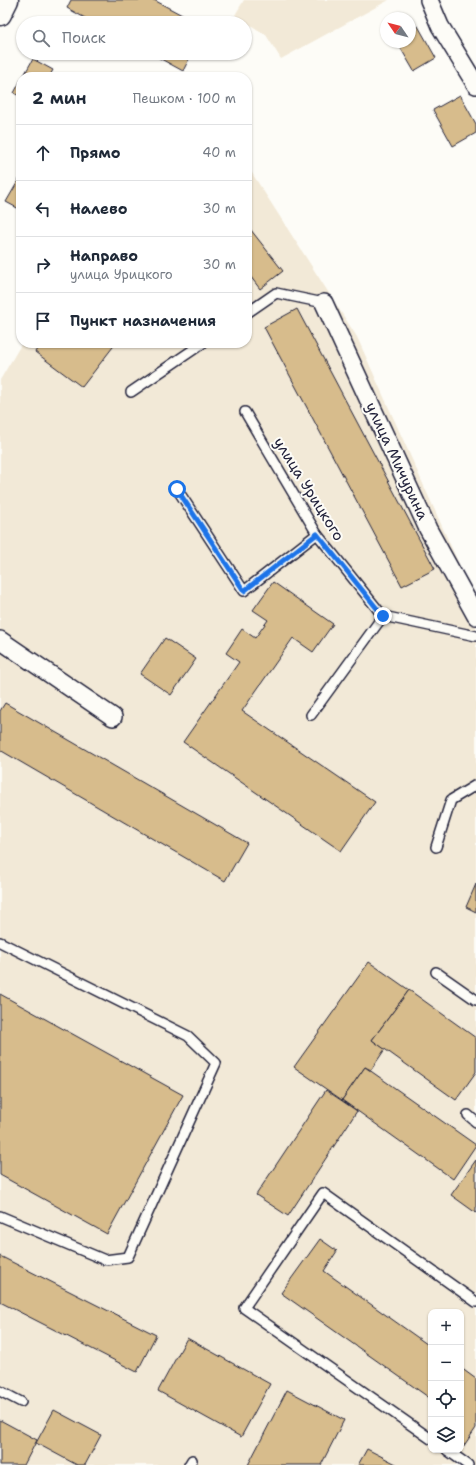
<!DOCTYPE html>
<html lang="ru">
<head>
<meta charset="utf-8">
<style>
  :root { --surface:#fff; --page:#f2f2f3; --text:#1f2937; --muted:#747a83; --line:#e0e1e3 }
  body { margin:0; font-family:"Shantell Sans",sans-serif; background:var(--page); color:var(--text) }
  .controls { position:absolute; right:12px; bottom:12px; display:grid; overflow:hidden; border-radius:8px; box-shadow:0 1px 3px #0004 }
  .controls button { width:36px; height:36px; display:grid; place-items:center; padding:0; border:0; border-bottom:1px solid var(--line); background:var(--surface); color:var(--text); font:20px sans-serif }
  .compass { position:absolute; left:380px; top:12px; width:36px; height:36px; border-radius:50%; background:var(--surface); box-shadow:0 1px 3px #0004; rotate:305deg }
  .stop { position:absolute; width:12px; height:12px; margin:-9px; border:3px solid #1a73e8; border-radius:50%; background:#fff }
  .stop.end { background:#1a73e8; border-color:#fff; box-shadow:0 1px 4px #0008 }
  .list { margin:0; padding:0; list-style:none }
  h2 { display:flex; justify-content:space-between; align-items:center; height:52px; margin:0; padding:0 16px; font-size:17px }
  h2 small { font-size:13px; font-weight:400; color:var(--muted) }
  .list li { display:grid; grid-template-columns:26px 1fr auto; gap:12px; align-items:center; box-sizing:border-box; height:56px; padding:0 16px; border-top:1px solid var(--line) }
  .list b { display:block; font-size:15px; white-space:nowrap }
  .list p { margin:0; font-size:13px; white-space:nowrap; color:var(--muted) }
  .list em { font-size:13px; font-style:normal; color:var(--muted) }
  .icon { flex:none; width:22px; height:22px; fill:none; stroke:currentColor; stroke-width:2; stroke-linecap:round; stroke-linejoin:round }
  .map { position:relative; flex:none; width:476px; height:1465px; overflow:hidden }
  .search { position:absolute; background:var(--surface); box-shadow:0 1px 3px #0004; left:16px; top:16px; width:236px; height:44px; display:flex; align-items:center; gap:10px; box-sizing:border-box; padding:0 14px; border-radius:22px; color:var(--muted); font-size:15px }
  .panel { position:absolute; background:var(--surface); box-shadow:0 1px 3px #0004; left:16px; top:72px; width:236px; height:276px; border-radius:16px }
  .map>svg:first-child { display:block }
  .built { fill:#f2e9d7; fill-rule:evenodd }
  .building { fill:#d7bc8c; stroke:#22223b }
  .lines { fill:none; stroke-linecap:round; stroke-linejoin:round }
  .lane-casing { stroke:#22223b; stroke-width:12 }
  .street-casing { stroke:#22223b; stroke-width:20 }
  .secondary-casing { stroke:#22223b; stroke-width:25 }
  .lane { stroke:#fdfcf7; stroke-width:9 }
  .street { stroke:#fdfcf7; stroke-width:17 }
  .secondary { stroke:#fdfcf7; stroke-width:22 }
  .route { stroke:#1a73e8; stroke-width:5 }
  .labels { text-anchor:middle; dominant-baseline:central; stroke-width:4; stroke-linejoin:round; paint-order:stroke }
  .street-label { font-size:15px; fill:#22223b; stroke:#fdfcf7 }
</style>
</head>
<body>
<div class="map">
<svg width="476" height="1465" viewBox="0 0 476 1465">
  <rect width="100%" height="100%" fill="#fdfcf7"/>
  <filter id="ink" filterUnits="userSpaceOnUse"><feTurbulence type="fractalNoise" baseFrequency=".025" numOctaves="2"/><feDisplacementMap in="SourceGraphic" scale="8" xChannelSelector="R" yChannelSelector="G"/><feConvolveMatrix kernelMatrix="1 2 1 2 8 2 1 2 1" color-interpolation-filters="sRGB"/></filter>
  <g filter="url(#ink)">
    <!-- built -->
    <g class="built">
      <path d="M244,0H389L281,59L266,35L235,15Z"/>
      <path d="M248,167L357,337L476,602V1465H0V380L22,343H247ZM431,1312H461V1450H431Z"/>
    </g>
    <!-- building -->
    <g class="building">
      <path d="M71,0H154L197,23H94L67,8Z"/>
      <path d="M418,26L436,58L414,71L397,42H410V31Z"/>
      <path d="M150,53H192L183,71Z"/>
      <path d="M33,59L53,70L49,77H23Z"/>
      <path d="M21,80V97L14,93Z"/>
      <path d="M460,95L476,124V133L453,146L433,110Z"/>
      <path d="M21,176V210L6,202Z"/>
      <path d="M247,225L283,271L260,289L247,272Z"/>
      <path d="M297,309L435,569L402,586L264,327Z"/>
      <path d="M41,343H116L82,387L35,352Z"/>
      <path d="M273,582L333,624L313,652L293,638L242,711L375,802L341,851L183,742L239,662L226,653L242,629L255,638L268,620L253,610Z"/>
      <path d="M165,638L196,659L171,695L140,674Z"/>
      <path d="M5,703L247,843L225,881L0,750V711Z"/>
      <path d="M476,884V912L466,907Z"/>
      <path d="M369,962L409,990L372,1040L385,1049L371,1070L365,1067L342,1100L294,1067Z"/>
      <path d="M409,990L476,1038V1072L456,1100L372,1040Z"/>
      <path d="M0,994L183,1095L107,1234L0,1175Z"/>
      <path d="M365,1067L476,1145L453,1179L342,1100Z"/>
      <path d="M326,1090L357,1111L288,1216L256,1195Z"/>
      <path d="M476,1160V1213L451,1195Z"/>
      <path d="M320,1239L337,1251L324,1271L431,1347V1399L281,1293Z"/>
      <path d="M0,1256L156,1335L137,1372L0,1302Z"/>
      <path d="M187,1338L270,1384L241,1437L158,1391Z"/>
      <path d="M461,1368L476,1379V1428L463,1447L461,1446Z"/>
      <path d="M287,1390L344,1420L321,1465H248Z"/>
      <path d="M54,1410L101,1435L85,1465H77L36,1443Z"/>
      <path d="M0,1420L37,1440L24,1465H0Z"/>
      <path d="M367,1449L398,1465H358Z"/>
    </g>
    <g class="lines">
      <!-- lane casing -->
      <g class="lane-casing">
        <g id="lane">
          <path d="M247,313L276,293L324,303"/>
          <path d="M131,392L203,343"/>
          <path d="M245,412L317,534L383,616"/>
          <path d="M177,489L244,591L317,534"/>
          <path d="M383,616L476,636"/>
          <path d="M311,715L383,616"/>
          <path d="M436,847L451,800L476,785"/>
          <path d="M0,942L188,1036L216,1063L128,1257L105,1260L0,1216"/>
          <path d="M436,972L476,1000"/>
          <path d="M468,1115L476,1122"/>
          <path d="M0,1391L21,1402"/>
          <path d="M431,1439L244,1308L323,1193L476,1302"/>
          <path d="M447,1450L468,1465"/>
          <path d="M189,1465L192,1460"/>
        </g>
      </g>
      <!-- street casing -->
      <g class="street-casing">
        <g id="street">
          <path d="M429,0L440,26L476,85"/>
          <path d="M324,303L428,529L476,616"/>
          <path d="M0,640L113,717"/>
        </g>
      </g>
      <!-- secondary casing -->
      <g class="secondary-casing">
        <path id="secondary" d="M0,14L7,0"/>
      </g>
      <!-- lane -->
      <use href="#lane" class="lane"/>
      <!-- street -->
      <use href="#street" class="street"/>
      <!-- secondary -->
      <use href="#secondary" class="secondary"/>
    </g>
  </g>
  <g class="lines" filter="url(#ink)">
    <!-- route -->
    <path class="route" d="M177,489L244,591L317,534L383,616"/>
  </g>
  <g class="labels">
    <!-- street labels -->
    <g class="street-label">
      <text transform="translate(397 461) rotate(65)">улица Мичурина</text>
      <text transform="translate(309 489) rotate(58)">улица Урицкого</text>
    </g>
  </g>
</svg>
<div class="controls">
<button>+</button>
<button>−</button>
<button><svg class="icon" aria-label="locate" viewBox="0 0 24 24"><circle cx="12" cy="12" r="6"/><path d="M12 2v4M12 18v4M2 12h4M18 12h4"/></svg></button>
<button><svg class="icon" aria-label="layers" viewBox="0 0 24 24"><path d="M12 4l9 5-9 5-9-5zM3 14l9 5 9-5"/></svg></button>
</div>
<svg class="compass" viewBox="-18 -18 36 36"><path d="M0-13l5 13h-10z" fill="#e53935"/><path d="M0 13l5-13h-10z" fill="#747a83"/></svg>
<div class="stop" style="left:177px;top:489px"></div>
<div class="stop end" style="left:383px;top:616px"></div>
<div class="search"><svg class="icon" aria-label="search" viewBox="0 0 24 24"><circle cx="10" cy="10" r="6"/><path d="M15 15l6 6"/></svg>Поиск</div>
<section class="panel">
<h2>2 мин<small>Пешком · 100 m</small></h2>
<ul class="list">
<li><svg class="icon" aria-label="ahead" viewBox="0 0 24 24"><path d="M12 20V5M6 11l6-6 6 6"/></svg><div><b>Прямо</b></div><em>40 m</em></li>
<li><svg class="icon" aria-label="left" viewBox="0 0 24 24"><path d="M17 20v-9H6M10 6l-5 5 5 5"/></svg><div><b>Налево</b></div><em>30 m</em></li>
<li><svg class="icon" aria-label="right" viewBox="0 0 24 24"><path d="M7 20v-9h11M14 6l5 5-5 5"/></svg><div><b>Направо</b><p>улица Урицкого</p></div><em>30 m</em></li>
<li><svg class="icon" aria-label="arrive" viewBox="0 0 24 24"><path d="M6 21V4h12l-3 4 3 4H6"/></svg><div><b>Пункт назначения</b></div></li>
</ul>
</section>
</div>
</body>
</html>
